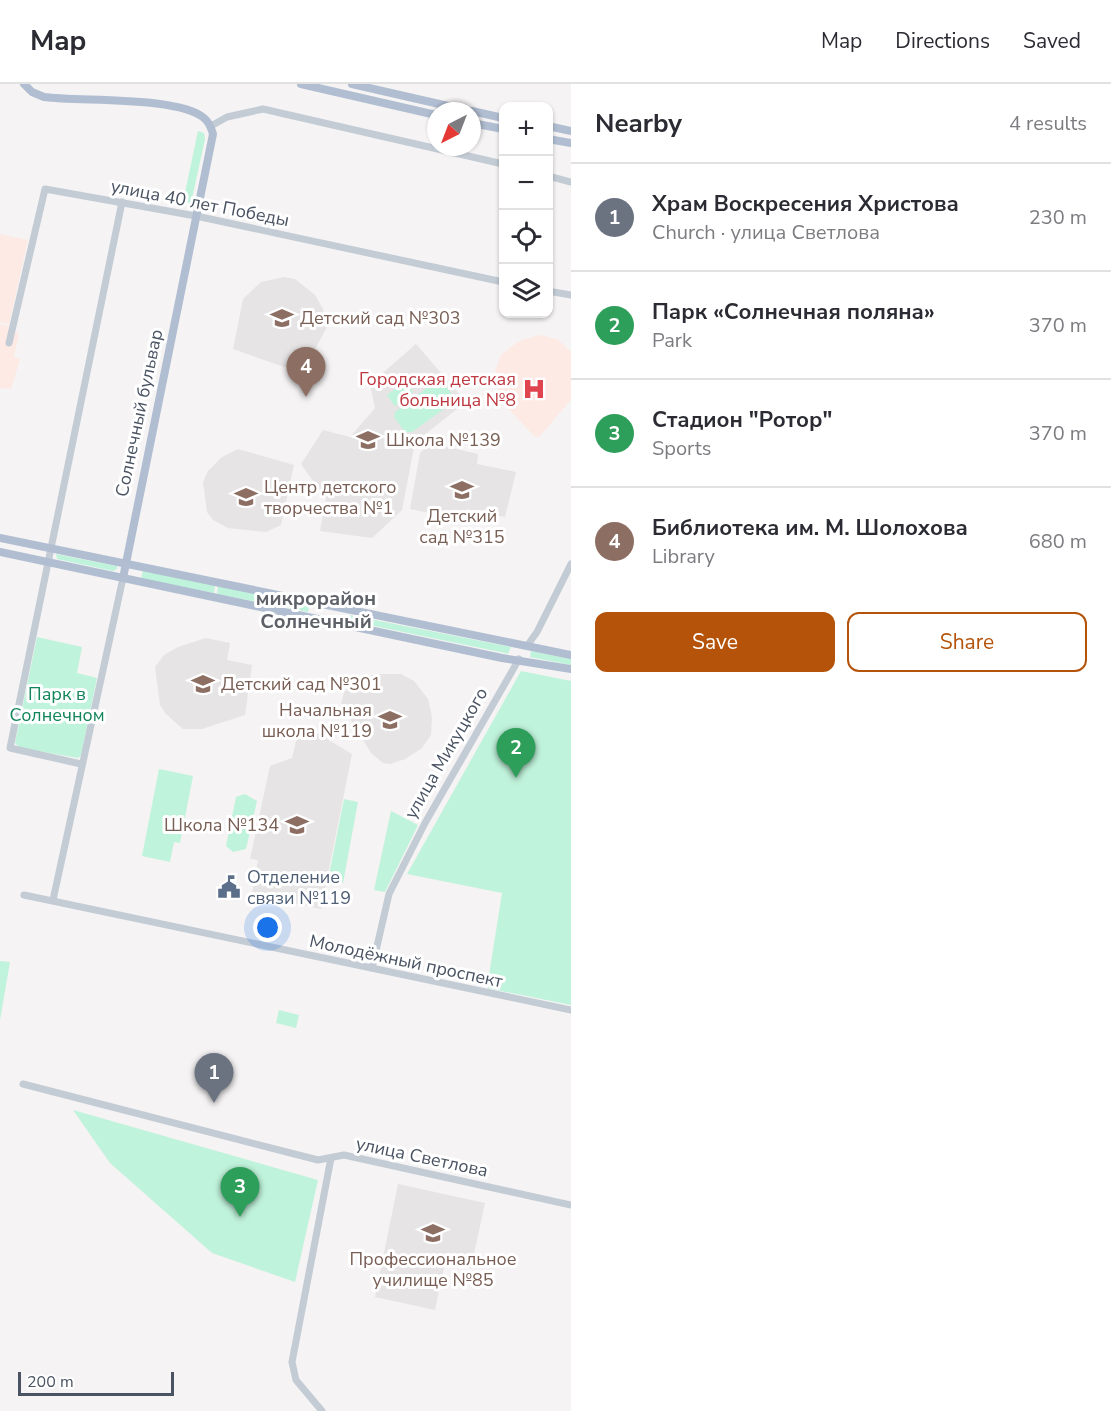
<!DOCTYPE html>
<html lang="en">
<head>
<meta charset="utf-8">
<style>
  :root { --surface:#fff; --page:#f2f2f3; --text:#2b2b33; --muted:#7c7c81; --line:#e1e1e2; --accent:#b45309 }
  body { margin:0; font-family:"Nunito Sans",sans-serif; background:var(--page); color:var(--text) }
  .controls { position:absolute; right:18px; top:18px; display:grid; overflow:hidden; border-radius:12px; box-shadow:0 2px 4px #0004 }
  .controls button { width:54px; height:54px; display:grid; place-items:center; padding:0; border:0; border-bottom:2px solid var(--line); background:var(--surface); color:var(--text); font:30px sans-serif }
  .compass { position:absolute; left:427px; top:18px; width:54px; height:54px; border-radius:50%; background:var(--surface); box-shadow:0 2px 4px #0004; rotate:222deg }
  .scale { position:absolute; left:18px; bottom:15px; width:156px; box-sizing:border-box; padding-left:6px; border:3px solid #495362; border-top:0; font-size:16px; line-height:21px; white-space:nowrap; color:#495362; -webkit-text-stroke:4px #fff; paint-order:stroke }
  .you { position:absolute; left:268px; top:844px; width:21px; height:21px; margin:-15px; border:4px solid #fff; border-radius:50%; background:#1a73e8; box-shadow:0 0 0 9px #1a73e833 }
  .badge { display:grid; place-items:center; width:39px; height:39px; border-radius:50%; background:var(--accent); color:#fff; font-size:20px; font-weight:700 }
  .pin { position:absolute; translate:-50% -50px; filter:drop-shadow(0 2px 3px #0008) }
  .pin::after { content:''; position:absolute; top:32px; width:21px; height:18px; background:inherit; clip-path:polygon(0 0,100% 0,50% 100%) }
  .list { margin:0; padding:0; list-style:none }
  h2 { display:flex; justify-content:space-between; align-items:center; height:78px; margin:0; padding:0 24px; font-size:26px }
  h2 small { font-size:20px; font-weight:400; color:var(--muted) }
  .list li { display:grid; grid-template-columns:39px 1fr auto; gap:18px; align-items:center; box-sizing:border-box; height:108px; padding:0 24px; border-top:2px solid var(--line) }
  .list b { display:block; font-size:22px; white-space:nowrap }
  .list p { margin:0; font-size:20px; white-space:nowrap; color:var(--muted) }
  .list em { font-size:20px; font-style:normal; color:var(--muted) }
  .actions { display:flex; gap:12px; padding:18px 24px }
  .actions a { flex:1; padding:14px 0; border:2px solid var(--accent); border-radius:12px; text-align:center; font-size:21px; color:var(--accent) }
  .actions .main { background:var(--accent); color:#fff }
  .icon { flex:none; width:33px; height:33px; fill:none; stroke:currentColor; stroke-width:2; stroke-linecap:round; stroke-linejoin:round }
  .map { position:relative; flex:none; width:571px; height:1327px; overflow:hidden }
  header { display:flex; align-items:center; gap:36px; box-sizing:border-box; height:84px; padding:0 30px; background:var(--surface); border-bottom:2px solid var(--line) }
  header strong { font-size:28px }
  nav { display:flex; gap:33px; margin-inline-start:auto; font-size:21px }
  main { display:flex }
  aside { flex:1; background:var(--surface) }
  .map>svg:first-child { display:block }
  .education { fill:#e6e4e5 }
  .medical { fill:#fdeae4 }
  .green { fill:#c0f3db }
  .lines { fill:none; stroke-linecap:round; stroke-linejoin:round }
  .minor { stroke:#c3cbd5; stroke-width:7 }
  .major { stroke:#b1bed2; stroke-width:8 }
  .labels { text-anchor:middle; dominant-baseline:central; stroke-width:6; stroke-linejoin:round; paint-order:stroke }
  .street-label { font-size:18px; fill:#495362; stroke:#fff }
  .education-label { font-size:18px; fill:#785e54; stroke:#fff; text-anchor:start }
  .health-label { font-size:18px; fill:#be3a42; stroke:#fff; text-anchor:end }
  .park-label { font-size:18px; fill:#12855a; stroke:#fff }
  .service-label { font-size:18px; fill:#4e5e75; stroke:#fff; text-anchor:start }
  .neighbourhood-label { font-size:20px; font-weight:bold; fill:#5e6168; stroke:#fff }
</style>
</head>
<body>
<header>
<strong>Map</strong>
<nav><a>Map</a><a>Directions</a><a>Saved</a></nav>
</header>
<main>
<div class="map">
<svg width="571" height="1327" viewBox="0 0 571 1327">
  <rect width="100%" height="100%" fill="#f5f3f3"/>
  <!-- education -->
  <g class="education">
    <path d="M284,193L295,195L315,211L323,225L327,243L313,269L295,281L284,283L233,265L243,215L261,198Z"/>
    <path d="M416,260L466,318L415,358L402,426L372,454L320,447L326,415L301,380L323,346L350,353L375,324L370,300Z"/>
    <path d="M431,359L478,370L477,380L516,388L505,433L466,425L464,436L410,425L420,369Z"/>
    <path d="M238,365L294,381L281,441L266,448L228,444L213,436L207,428L203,398L208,387L222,373Z"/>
    <path d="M206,554L230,559L227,576L252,581L245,631L202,645H183L166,630L160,621L155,583L164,571L178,563Z"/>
    <path d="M379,590H401L414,597L428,615L432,633L431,651L422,664L405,675L390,680L383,679L371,669L341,620L344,608L350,602L367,592Z"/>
    <path d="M304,644L312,646L352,670L321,825L252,810L258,776L250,775L270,682L292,674L298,649Z"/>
    <path d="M398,1100L485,1119L471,1184L445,1179L435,1226L375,1213Z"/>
  </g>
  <!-- medical -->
  <g class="medical">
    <path d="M0,150L28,156L9,240L0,238Z"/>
    <path d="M0,240L10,242L9,247L19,249L14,273L20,275L11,305L0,304Z"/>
    <path d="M540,251L557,255L571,268V316L539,353H535L500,316L495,287L501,271L519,257Z"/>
  </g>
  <!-- green -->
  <g class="green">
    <path d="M198,47L204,49L205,55L191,119L183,118Z"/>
    <path d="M406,297L413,308L395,322L387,311Z"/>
    <path d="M436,297H442L453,312L451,320L412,348H405L394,333L395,328Z"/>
    <path d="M56,470L117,482V485L113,487L57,475Z"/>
    <path d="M143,486L215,501L214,509L141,495Z"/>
    <path d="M218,502L309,522L308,528L217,510Z"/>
    <path d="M349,531L511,563L508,570L505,569L350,537L346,533Z"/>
    <path d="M37,553L82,563L77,589L97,594L81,671L78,674L20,664L15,659Z"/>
    <path d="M531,567L571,575V581L530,573Z"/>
    <path d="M521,587L571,597V921L487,904L502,809L407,790Z"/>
    <path d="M159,685L193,692L180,759L174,758L170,778L142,772Z"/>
    <path d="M245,710L257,717L246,765L233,768L226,762L236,713Z"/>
    <path d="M344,715L358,718L343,799L328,796Z"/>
    <path d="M391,727L418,741L385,808L374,806Z"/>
    <path d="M0,877L10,878L0,936Z"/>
    <path d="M279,926L299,931L296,944L276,939Z"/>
    <path d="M73,1026L318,1096L295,1198L212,1169L110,1079Z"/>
  </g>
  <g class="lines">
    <!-- minor -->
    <g class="minor">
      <path d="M211,42L227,33L263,25L503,80"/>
      <path d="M548,92L571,98"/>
      <path d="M548,207L571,211"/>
      <path d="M9,259L45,105L196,132L503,198"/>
      <path d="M527,562L537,548L571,480"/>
      <path d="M81,680L10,664L122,118"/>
      <path d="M24,811L571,926"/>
      <path d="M53,816L123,494"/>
      <path d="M372,884L389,810L425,739L519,575"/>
      <path d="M23,1000L318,1076L344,1071L571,1121"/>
      <path d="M322,1327L296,1296L292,1278L331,1074"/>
    </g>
    <!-- major -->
    <g class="major">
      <path d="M24,0L32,8L44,13C81,18 178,12 204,34C210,39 211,44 213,50L123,494"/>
      <path d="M301,0L436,31"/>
      <path d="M352,0L470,27"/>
      <path d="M472,27L503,34"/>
      <path d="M472,39L503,45"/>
      <path d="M548,42L571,47"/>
      <path d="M548,55L571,59"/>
      <path d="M0,454L571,571"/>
      <path d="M0,468L502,574L571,585"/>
    </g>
  </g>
  <!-- icons -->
  <defs>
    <g id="school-bare" transform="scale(1.8)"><path d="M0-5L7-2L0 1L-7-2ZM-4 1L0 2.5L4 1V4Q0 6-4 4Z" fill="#8d6e63" stroke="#fff" stroke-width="2.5" paint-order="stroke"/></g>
    <g id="hospital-bare" transform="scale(1.8)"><path d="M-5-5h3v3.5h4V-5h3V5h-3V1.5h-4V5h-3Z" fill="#e0444e" stroke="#fff" stroke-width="2.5" paint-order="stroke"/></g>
    <g id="civic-bare" transform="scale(1.8)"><path d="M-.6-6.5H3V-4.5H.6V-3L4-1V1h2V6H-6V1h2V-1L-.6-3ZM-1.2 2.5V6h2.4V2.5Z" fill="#5c6f8a" stroke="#fff" stroke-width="2.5" paint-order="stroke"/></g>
    <g id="university-bare" transform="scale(1.8)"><path d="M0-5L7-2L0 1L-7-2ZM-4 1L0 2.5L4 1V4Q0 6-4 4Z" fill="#8d6e63" stroke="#fff" stroke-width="2.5" paint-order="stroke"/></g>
  </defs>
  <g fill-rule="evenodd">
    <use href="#school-bare" x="282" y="234"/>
    <use href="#hospital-bare" x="534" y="305"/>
    <use href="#school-bare" x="368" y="356"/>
    <use href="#school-bare" x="462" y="406"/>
    <use href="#school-bare" x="246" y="413"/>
    <use href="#school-bare" x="203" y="600"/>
    <use href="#school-bare" x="390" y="636"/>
    <use href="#school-bare" x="297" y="741"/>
    <use href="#civic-bare" x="229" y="803"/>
    <use href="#university-bare" x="433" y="1149"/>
  </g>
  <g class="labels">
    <!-- street labels -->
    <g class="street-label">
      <text transform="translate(200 119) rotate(11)">улица 40 лет Победы</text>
      <text transform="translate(139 329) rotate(-78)">Солнечный бульвар</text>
      <text transform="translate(446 669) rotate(-60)">улица Микуцкого</text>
      <text transform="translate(406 877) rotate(12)">Молодёжный проспект</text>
      <text transform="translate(422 1073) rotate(12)">улица Светлова</text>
    </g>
    <!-- education labels -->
    <g class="education-label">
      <text x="300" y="234">Детский сад №303</text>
      <text x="386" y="356">Школа №139</text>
      <text x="264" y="403">Центр детского<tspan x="264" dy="21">творчества №1</tspan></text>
      <text x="462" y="432" text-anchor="middle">Детский<tspan x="462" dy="21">сад №315</tspan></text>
      <text x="221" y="600">Детский сад №301</text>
      <text x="372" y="626" text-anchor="end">Начальная<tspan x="372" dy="21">школа №119</tspan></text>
      <text x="279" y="741" text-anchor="end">Школа №134</text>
      <text x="433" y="1175" text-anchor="middle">Профессиональное<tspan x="433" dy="21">училище №85</tspan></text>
    </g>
    <!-- health labels -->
    <g class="health-label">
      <text x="516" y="295">Городская детская<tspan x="516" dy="21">больница №8</tspan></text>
    </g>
    <!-- park labels -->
    <g class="park-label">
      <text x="57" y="610">Парк в<tspan x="57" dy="21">Солнечном</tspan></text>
    </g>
    <!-- service labels -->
    <g class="service-label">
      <text x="247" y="793">Отделение<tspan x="247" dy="21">связи №119</tspan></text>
    </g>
    <!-- neighbourhood labels -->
    <g class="neighbourhood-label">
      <text x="316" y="514">микрорайон<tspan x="316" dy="23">Солнечный</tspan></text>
    </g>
  </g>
</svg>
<div class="controls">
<button>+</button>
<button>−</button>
<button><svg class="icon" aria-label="locate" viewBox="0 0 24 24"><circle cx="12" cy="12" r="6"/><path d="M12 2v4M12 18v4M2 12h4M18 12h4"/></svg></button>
<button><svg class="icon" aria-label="layers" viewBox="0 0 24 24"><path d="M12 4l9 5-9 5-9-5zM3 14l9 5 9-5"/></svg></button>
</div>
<svg class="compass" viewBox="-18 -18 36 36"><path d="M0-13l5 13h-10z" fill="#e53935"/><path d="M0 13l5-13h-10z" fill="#7c7c81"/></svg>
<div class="scale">200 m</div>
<div class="you"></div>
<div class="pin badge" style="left:214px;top:1019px;background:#6b7280">1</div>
<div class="pin badge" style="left:516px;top:694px;background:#2e9e5b">2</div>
<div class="pin badge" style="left:240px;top:1133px;background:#2e9e5b">3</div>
<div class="pin badge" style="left:306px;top:313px;background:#8d6e63">4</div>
</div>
<aside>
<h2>Nearby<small>4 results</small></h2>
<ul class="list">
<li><span class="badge" style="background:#6b7280">1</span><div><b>Храм Воскресения Христова</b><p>Church · улица Светлова</p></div><em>230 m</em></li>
<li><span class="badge" style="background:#2e9e5b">2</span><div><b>Парк «Солнечная поляна»</b><p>Park</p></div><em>370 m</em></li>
<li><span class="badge" style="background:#2e9e5b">3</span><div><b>Стадион &quot;Ротор&quot;</b><p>Sports</p></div><em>370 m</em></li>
<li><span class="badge" style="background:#8d6e63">4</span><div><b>Библиотека им. М. Шолохова</b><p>Library</p></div><em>680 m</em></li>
</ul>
<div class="actions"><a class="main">Save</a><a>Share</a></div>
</aside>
</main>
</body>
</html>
